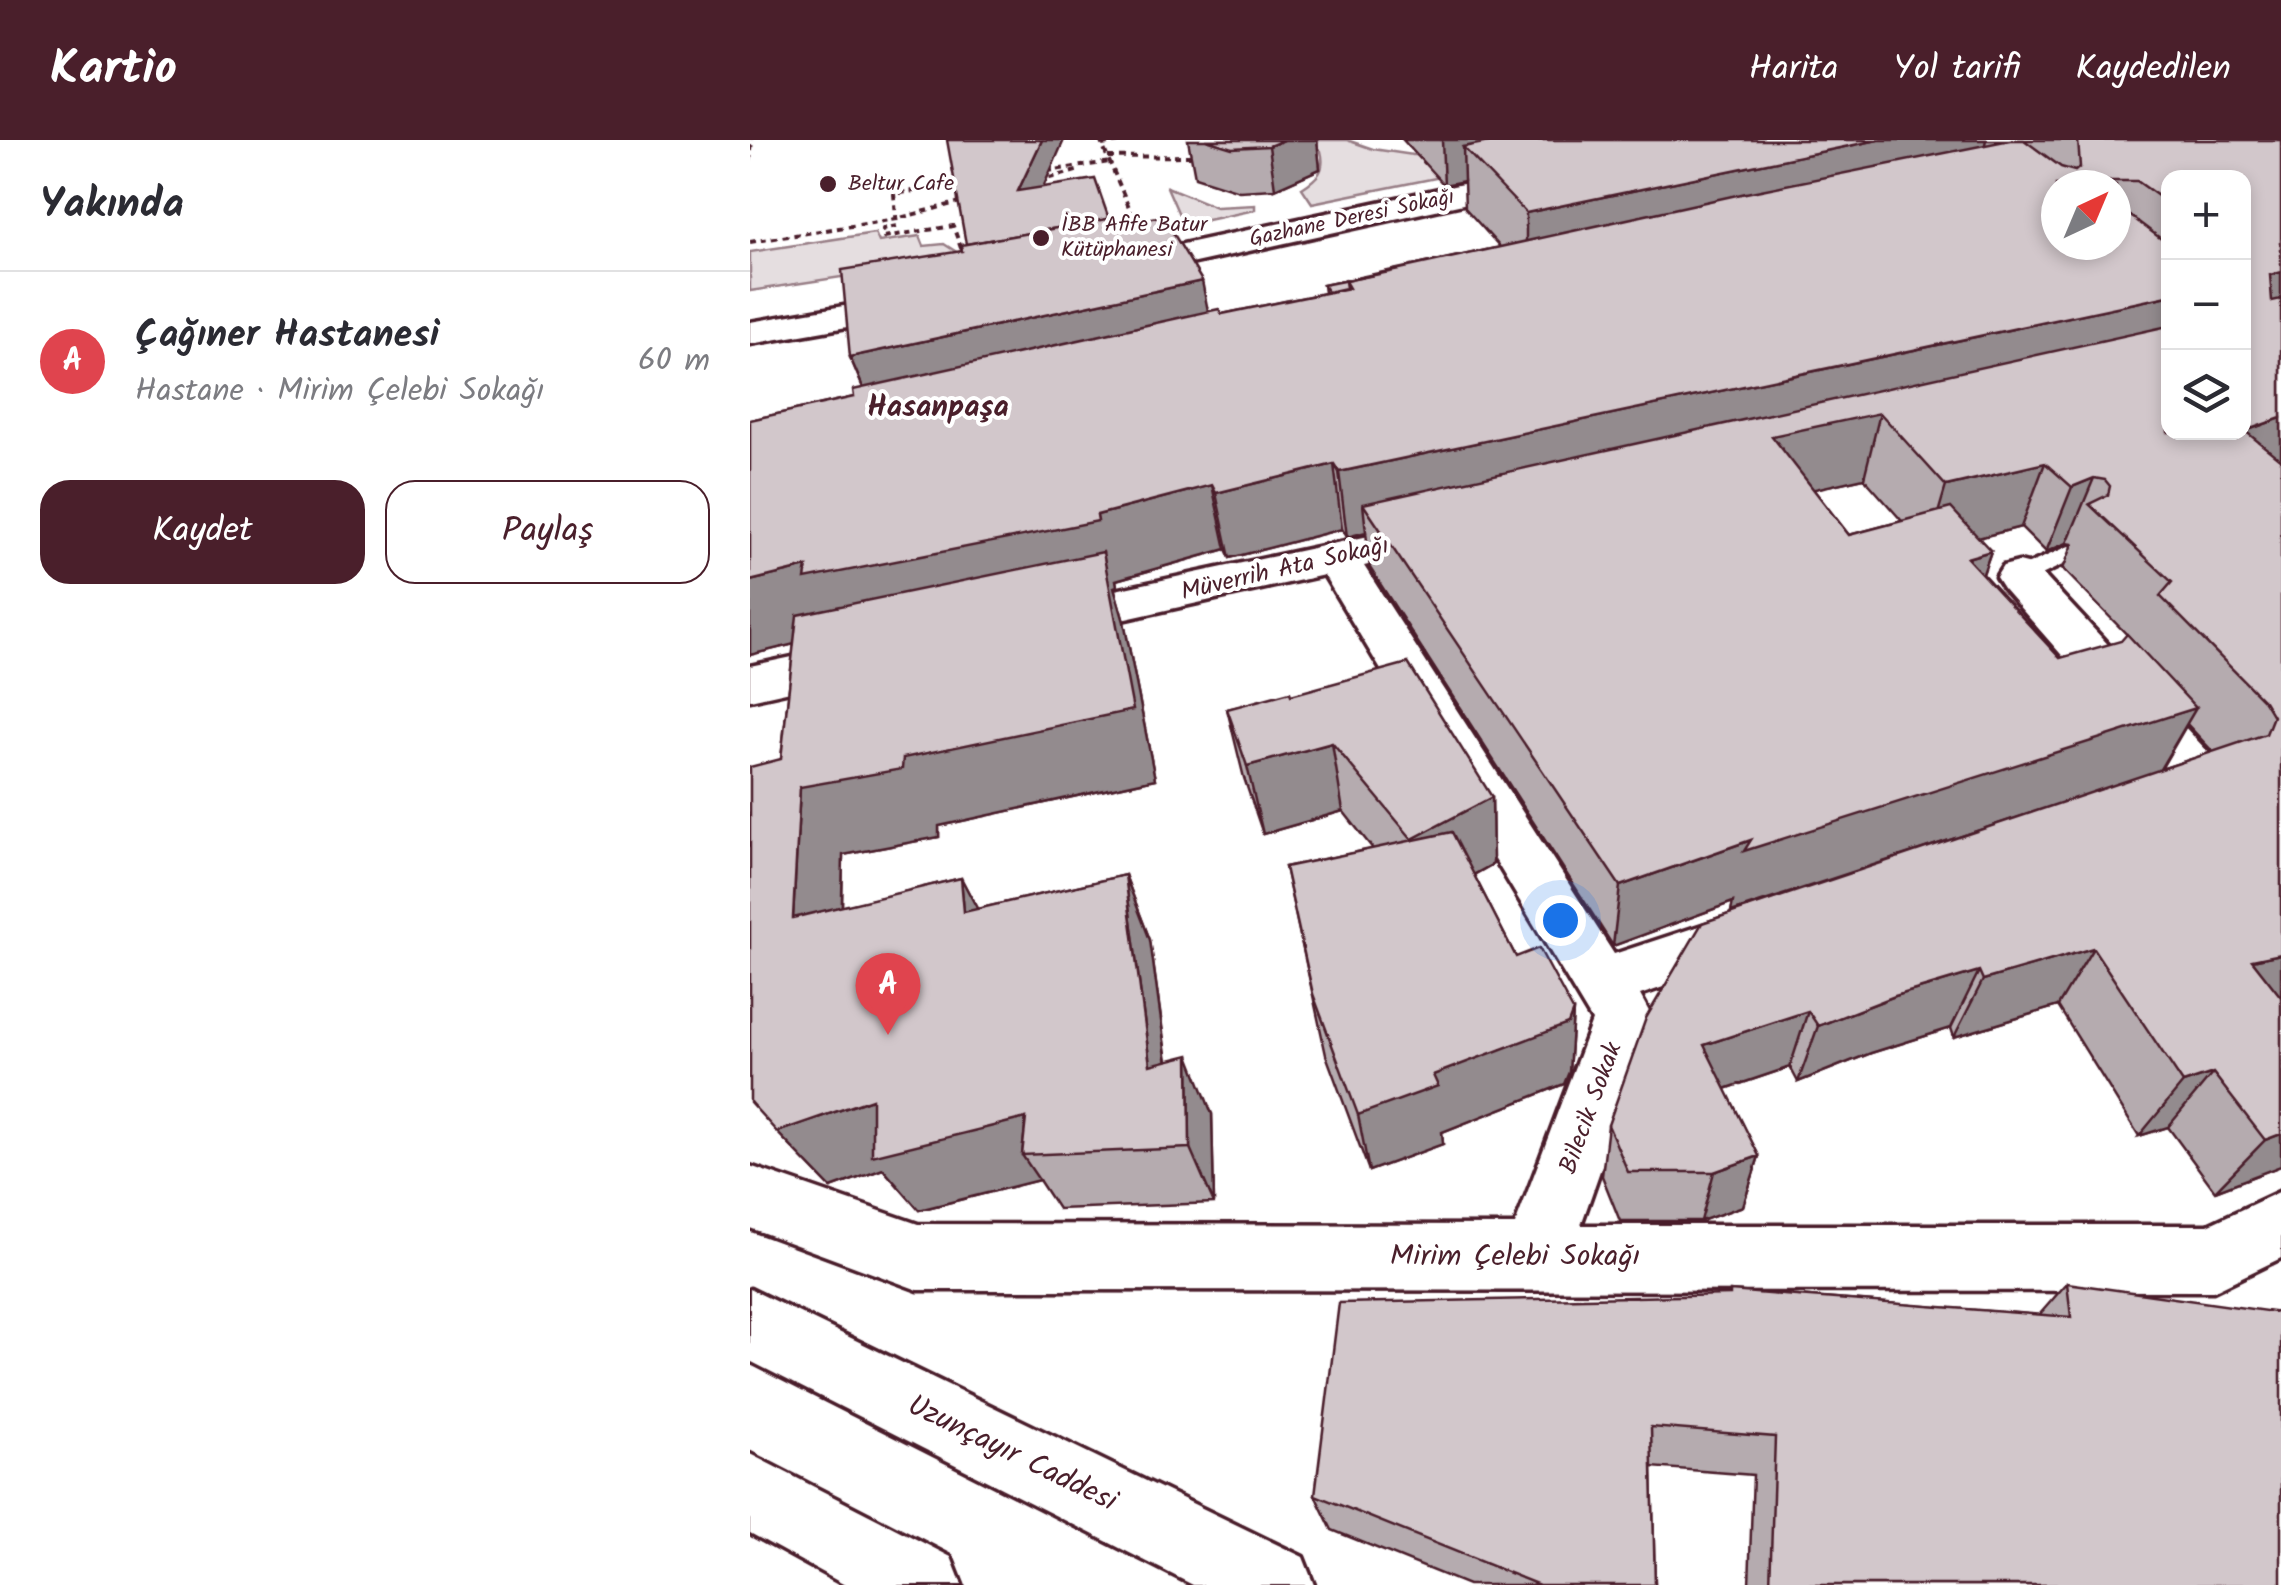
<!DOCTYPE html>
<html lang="tr">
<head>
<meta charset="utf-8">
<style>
  :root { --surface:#fff; --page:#f2f2f3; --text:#2b2b33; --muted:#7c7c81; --line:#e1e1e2; --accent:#4a1f2b }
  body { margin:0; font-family:Kalam,sans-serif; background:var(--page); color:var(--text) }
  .controls { position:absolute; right:30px; top:30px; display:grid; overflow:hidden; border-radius:20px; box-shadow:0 5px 15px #0003 }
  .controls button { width:90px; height:90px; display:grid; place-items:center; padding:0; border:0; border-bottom:2px solid var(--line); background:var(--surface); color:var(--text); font:50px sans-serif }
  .compass { position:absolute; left:1291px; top:30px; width:90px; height:90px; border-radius:50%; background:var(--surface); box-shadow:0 5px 15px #0003; rotate:44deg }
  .you { position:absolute; left:810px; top:780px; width:35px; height:35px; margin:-25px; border:8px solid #fff; border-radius:50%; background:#1a73e8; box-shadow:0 0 0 15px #1a73e833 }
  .badge { display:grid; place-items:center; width:65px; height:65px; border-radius:50%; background:var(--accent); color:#fff; font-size:32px; font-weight:700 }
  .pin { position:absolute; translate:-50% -82px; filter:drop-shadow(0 2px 5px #0008) }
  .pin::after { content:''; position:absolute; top:52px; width:35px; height:30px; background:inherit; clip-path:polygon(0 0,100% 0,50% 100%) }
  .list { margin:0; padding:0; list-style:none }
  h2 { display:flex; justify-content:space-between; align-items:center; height:130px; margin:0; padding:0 40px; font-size:42px }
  h2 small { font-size:32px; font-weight:400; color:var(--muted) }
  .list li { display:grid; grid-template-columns:65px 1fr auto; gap:30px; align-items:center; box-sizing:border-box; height:180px; padding:0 40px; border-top:2px solid var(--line) }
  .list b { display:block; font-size:38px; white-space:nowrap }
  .list p { margin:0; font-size:32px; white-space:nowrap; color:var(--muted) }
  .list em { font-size:32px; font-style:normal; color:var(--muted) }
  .actions { display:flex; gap:20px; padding:30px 40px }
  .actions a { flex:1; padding:22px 0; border:2px solid var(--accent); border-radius:30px; text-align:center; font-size:35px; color:var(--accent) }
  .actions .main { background:var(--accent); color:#fff }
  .icon { flex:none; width:55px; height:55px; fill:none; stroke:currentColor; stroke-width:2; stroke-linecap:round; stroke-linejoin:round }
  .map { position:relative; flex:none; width:1531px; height:1445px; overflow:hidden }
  header { display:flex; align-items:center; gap:60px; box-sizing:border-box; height:140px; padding:0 50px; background:var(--accent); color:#fff }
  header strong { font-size:48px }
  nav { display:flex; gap:55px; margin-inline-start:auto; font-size:35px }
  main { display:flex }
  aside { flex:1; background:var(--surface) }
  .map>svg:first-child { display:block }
  .green { fill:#e5dee0; stroke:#987e86; stroke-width:2.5 }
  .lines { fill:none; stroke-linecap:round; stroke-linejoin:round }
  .lane-casing { stroke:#4a1f2b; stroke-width:7 }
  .street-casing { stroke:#4a1f2b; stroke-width:7 }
  .secondary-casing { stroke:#4a1f2b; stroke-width:7 }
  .path { stroke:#4a1f2b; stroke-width:4; stroke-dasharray:6 5; stroke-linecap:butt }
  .lane { fill:#fff; fill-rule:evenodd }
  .street { fill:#fff; fill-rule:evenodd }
  .secondary { fill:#fff; fill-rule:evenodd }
  .wall { fill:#b5abaf; stroke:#4a1f2b; stroke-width:2.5; fill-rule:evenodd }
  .shaded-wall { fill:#938b8e; stroke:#4a1f2b; stroke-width:2.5 }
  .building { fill:#d2c7cb; stroke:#4a1f2b; stroke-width:2.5 }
  .poi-dot { fill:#4a1f2b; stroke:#fff; stroke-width:4 }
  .labels { text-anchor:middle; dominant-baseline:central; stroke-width:8; stroke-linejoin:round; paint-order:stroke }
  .far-poi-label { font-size:22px; fill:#4a1f2b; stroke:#fff; text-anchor:start }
  .far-street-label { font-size:22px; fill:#4a1f2b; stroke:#fff }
  .street-label { font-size:25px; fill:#4a1f2b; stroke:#fff }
  .far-district-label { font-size:30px; font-weight:bold; fill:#4a1f2b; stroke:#fff }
  .near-street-label { font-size:30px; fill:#4a1f2b; stroke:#fff }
</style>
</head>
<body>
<header>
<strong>Kartio</strong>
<nav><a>Harita</a><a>Yol tarifi</a><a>Kaydedilen</a></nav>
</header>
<main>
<aside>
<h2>Yakında<small></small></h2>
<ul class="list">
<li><span class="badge" style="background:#e0444e">A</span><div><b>Çağıner Hastanesi</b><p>Hastane · Mirim Çelebi Sokağı</p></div><em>60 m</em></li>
</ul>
<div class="actions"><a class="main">Kaydet</a><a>Paylaş</a></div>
</aside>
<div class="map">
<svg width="1531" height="1445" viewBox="0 0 1531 1445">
  <rect width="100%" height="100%" fill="#fff"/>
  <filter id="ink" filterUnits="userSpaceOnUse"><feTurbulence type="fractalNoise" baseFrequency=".01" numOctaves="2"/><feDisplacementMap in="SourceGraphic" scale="20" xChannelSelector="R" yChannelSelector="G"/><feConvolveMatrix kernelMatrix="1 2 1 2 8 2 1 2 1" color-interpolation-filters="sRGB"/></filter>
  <g filter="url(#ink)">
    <!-- green -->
    <g class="green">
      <path d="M555,0H597L623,9L663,15H706L770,0L829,9L562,63L552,48C568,38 576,30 571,11Z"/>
      <path d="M417,47L466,67L505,65V70L367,99L365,92L431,79Z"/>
      <path d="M125,93L129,102L170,96L174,106L194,104L216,118L0,151V112Z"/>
    </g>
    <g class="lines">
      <!-- lane casing -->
      <g class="lane-casing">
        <path id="lane" d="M1319,406L1327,408L1330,413L1327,418L1277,442H1261L1258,437L1261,432Z"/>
      </g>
      <!-- street casing -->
      <g class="street-casing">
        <g id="street">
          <path d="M787,28L799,31L803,38L799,45L363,141L350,138L345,130L350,122L363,119Z"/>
          <path d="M170,153L183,156L188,164L183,172L0,204V182Z"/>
          <path d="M689,381L705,385L711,395L705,405L614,426L864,814L1001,769L1021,776L1030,793L1021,810L890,855L903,879L831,1085H1458L1531,1051V1118L1463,1151L168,1150L0,1088V1026L168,1084L765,1085L842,881L574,435L295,497L278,492L271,481L278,470L295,465Z"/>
          <path d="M1269,422L1285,426L1472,627L1479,641L1472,655L1409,675L1390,669L1383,655L1390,641L1415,633L1253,448L1246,437L1253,426Z"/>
          <path d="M113,502L130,507L137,519L130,531L0,560V526Z"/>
        </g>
      </g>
      <!-- secondary casing -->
      <g class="secondary-casing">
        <g id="secondary">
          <path d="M0,1149L553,1417L564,1445H443L0,1221Z"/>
          <path d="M0,1314L201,1417L212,1445H95L0,1393Z"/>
        </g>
      </g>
      <!-- path -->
      <g class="path">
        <path d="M350,0L382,74"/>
        <path d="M352,5L380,0"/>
        <path d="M358,17L440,16"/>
        <path d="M0,22L2,0"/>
        <path d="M297,31L360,22"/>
        <path d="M289,41L330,30"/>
        <path d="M210,44L144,54L147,86L133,89L134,97L203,86L211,108H218"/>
        <path d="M0,102L146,79L214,61"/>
      </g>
      <!-- lane -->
      <use href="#lane" class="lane"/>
      <!-- street -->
      <use href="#street" class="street"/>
      <!-- secondary -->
      <use href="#secondary" class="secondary"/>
    </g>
    <!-- wall -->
    <g class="wall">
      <path d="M438,0H567L570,29L525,49L489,51L445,37Z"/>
      <path d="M653,0H1531V1026L1465,1051L1418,987L1389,996L1308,866L1204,897L1201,888L1121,913L1048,942L1040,927L975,949L1009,1016L993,1066L951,1081H870L852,1036L858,985L1163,712L981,772L983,762L863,806L620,428L616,392L597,397L592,389L480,418L476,409L366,440L367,446L364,447L374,482L405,639L189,686V697L93,715L92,767L211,738L227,769L375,735L400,800L417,921L462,974L464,1063L308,1069L289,1040L169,1070L133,1029L81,1048L27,992L31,619L44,504L0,515V280L104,257L113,248L100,217L212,111L216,104L293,47L359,79L458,172L472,174L574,153L573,145L750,107L715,68L714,41L694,45ZM1418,38H1494L1418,292ZM1306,45H1366V105ZM1114,338L1152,381L1099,395L1063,349ZM1271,387L1296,412L1317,403L1323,404L1313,429L1386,504L1310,518L1233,434L1241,411L1228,398ZM1437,584L1463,612L1411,629Z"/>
      <path d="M541,555L742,657L743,724L724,735L766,817L823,871L819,932L814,944L692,992L693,1004L619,1031L576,915L535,727L623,709L593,671L513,694L494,638L477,569Z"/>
      <path d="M1317,1143L1531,1445H999L1003,1335L902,1327L905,1445H718L582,1390L565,1355L978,1155L980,1151L1289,1175Z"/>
    </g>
    <!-- shaded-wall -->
    <g class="shaded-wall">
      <path d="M292,0H314L277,84L268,51Z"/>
      <path d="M534,0H567L570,29L525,49L519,6Z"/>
      <path d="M692,0H904L713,7L714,41L694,45Z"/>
      <path d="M1128,0H1236L1227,36L776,135V73Z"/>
      <path d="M1531,132V189L1494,197L1520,135Z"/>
      <path d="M452,141L465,206L128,282L100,217Z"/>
      <path d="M1418,156V213L1130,273L1114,338L1011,361L613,364L616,392L597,397L589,332Z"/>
      <path d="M1531,278V330L1495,291Z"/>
      <path d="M1295,323L1271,387L1177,411L1196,346Z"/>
      <path d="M584,324L592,389L480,418L466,353Z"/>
      <path d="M1344,338L1317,403L1296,412L1322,347Z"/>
      <path d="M462,345L476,409L366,440L367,446L364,447L374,482L405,639L189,686V697L93,715L90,842L43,778L50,647L85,494L0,515V441L57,427L347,375Z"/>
      <path d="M1241,411L1218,476L1217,418Z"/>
      <path d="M1446,568L1409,631L981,772L983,762L863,806L870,746L1001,700Z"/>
      <path d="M582,603L593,671L513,694L497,626Z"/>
      <path d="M742,657L743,724L668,765L662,699Z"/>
      <path d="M375,735L400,800L425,983L400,925Z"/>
      <path d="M211,738L246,804L214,772Z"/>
      <path d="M1343,808L1308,866L1204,897L1233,840Z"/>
      <path d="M1531,814V860L1502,820Z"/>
      <path d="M1229,831L1201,888L1121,913L1048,942L1068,886L1145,856Z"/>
      <path d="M823,871L819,932L814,944L692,992L693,1004L619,1031L608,975L683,935Z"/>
      <path d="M1058,871L1040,927L942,960L954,905Z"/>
      <path d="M439,915L462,974L464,1063L440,1008Z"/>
      <path d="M1463,933L1418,987L1389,996L1433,943Z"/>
      <path d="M122,959L276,978L272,1015L289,1040L169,1070L133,1029L81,1048L27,992Z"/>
      <path d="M1531,994V1026L1465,1051L1515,1000Z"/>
      <path d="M1009,1016L993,1066L951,1081L964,1032Z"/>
    </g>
    <!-- building -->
    <g class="building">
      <path d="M197,0H292L268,51L345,39L359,79L216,104Z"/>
      <path d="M456,0H534L519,6L482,8Z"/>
      <path d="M749,0H1128L776,73L713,7Z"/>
      <path d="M1260,0H1274L1311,27L1325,31L1330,27L1328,0H1531V132L1520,135L1522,161L1531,159V278L1495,291L1531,320V814L1502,820L1531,857V994L1515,1000L1463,933L1433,943L1343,808L1233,840L1229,831L1145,856L1068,886L1058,871L954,905L1009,1016L964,1032H878L858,985L896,878L952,783L1516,594L1523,576L1514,561L1410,456L1422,442L1339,364L1358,355L1360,346L1355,340L1344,338L1322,347L1295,323L1196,346L1130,273L1022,296L1099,395L1201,368L1241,411L1217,418L1310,518L1371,501L1377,494L1446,568L994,711L1001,700L870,746L613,364L1418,186V292H1494V38H1418V63L1387,41H1341V45H1306V105H1366V65L1418,104V156L589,332L584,324L466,353L462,345L347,375L348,381L55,439L57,427L0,441V280L104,257L103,250L469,169L472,174L599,148L595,141L996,53Z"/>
      <path d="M413,76L452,141L100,217L92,130L212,111L211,105L363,78L366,85Z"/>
      <path d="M649,130L595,141L596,148L578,152L573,145Z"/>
      <path d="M353,412L383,570L153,618L152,629L50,647L43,778L211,738L214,772L375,735L400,925L439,915L440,1008L272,1015L276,978L122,1016V959L27,992L0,962V627L31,619L47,475Z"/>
      <path d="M658,523L742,657L662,699L582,603L497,626L477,569L540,552L541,555Z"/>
      <path d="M702,692L766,817L789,808L823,871L818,884L683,935L688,946L608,975L563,854L535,727Z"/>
      <path d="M1317,1143L1531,1173V1445H1020L1025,1297L901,1287L905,1445H789L565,1355L589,1163L980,1155V1151L1321,1177Z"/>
    </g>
  </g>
  <!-- markers -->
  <g class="poi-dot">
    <circle cx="78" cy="44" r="10"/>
    <circle cx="291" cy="98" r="10"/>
  </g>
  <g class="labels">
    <!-- far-poi labels -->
    <g class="far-poi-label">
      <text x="98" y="44">Beltur Cafe</text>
      <text x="311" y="85">İBB Afife Batur<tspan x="311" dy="25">Kütüphanesi</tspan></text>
    </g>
    <!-- far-street labels -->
    <g class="far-street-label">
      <text transform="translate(602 79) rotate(-12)">Gazhane Deresi Sokağı</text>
    </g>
    <!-- street labels -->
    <g class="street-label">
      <text transform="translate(535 429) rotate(-13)">Müverrih Ata Sokağı</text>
      <text transform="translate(841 968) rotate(-70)">Bilecik Sokak</text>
    </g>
    <!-- far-district labels -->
    <g class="far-district-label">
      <text x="188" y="268">Hasanpaşa</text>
    </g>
    <!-- near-street labels -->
    <g class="near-street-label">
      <text x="765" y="1117">Mirim Çelebi Sokağı</text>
      <text transform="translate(262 1314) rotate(26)">Uzunçayır Caddesi</text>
    </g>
  </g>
</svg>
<div class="controls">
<button>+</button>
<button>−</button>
<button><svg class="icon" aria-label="layers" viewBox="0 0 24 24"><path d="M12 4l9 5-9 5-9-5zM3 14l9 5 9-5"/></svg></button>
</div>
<svg class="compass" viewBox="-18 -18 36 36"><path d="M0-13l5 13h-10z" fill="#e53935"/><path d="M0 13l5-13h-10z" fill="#7c7c81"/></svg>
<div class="you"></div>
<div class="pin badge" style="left:138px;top:895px;background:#e0444e">A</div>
</div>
</main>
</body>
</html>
